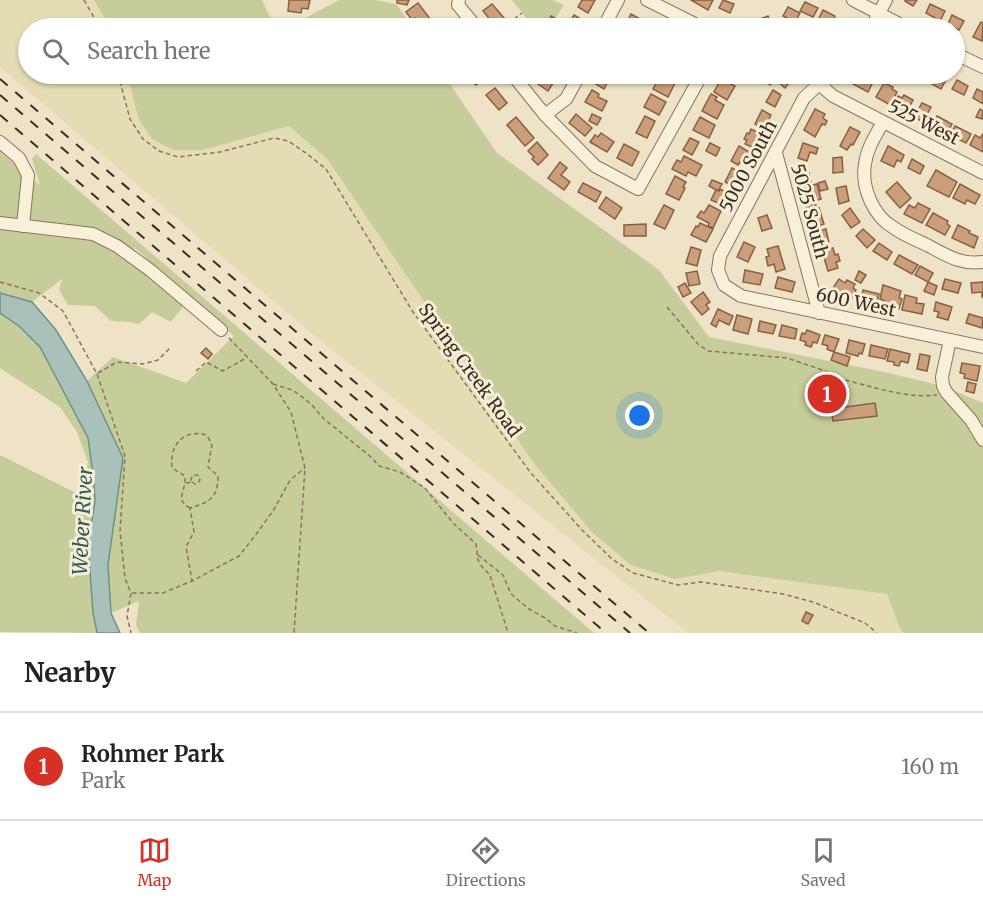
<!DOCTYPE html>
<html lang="en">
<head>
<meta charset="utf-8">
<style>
  :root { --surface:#fff; --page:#f2f2f2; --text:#222; --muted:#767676; --line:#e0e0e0; --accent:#d93025 }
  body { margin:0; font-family:Merriweather,serif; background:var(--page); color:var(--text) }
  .you { position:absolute; left:640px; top:416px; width:21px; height:21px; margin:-15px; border:4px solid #fff; border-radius:50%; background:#1a73e8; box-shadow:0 0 0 9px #1a73e833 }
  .badge { display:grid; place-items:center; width:39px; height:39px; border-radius:50%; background:var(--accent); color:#fff; font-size:20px; font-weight:700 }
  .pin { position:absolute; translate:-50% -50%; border:3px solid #fff; box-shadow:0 2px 6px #0006 }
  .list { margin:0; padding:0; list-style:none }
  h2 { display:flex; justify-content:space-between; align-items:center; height:78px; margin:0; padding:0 24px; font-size:26px }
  h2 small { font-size:20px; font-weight:400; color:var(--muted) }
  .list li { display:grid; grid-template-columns:39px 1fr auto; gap:18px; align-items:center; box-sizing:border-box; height:108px; padding:0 24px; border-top:2px solid var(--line) }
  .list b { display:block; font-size:22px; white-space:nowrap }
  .list p { margin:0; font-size:20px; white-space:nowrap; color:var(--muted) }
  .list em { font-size:20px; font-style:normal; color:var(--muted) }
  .icon { flex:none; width:33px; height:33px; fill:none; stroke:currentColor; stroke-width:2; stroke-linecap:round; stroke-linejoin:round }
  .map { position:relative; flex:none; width:983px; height:633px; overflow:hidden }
  .search { position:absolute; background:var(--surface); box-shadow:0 2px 4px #0004; left:18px; right:18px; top:18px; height:66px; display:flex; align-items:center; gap:15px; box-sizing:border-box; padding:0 21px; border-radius:33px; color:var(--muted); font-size:22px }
  .sheet { height:186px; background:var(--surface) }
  nav { display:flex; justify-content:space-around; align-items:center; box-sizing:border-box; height:84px; border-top:2px solid var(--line); background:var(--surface); font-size:16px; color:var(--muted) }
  nav a { display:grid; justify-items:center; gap:3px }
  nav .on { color:var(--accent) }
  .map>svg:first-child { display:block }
  .farmland { fill:#e4ddb4 }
  .green { fill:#c6cd9a }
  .water { fill:#a8c2bb; stroke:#6e9189; stroke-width:1.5 }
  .building { fill:#cc9f7c; stroke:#895f42; stroke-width:1.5 }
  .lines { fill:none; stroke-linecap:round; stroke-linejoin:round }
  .minor-casing { stroke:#8a755c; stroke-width:14 }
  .path { stroke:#8a755c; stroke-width:1.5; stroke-dasharray:4.5 3; stroke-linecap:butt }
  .minor { stroke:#f9f0da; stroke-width:12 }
  .rail { stroke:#3a2d1f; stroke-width:2; stroke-dasharray:10 10; stroke-linecap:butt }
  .labels { text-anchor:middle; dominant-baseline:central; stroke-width:6; stroke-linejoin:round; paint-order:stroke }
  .street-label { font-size:18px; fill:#3a2d1f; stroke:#f6edd6 }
  .water-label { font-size:20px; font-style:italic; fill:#2f5a58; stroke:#f6edd6 }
</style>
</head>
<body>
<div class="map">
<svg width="983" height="633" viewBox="0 0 983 633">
  <rect width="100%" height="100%" fill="#eee3c6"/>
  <!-- farmland -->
  <path class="farmland" d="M0,0H94L110,28H28V74H127L139,120L152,139L203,150L290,126L328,160L675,579L719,571L888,594L900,629L904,633H688L307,330L0,67Z"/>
  <!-- green -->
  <g class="green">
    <path d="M94,0H262L270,17L290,26L339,0H375L396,4L413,28H110Z"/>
    <path d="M512,0H552L564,5L549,28H534Z"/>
    <path d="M127,74H443L497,153L659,270L709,337L889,373L943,386L983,403V633H904L900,629L887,594L719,571L675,579L631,565L592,532L533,462L328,160L289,126L203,150H173L152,139L139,120Z"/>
    <path d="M0,152L40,185L32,159L36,154L594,633H140L136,625L139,601L111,613L108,565L123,458L87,381L113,357L186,383L234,336L135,248L122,258L185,304L171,322L152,312L139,324L130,322L111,321L95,306L68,305L59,290L62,279L32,302L0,293Z"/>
    <path d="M0,313L19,326L40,347L88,438L94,482L95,502L88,544L93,613L97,633L0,632V455L82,496L88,462L77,432L60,407L0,368Z"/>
  </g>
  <!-- water -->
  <path class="water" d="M0,293L32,302L56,330L87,381L123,458L108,565L111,613L120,633H97L93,613L88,544L95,502L94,482L88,438L40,347L19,326L0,313Z"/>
  <!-- building -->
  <g class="building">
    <path d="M289,0H310L308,9L302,8L301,13L288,11Z"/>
    <path d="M397,0H409L407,5L397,3Z"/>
    <path d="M582,0H595L588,13L578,7Z"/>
    <path d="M691,0H713L708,10Z"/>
    <path d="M723,0L734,4L730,13L719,8Z"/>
    <path d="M905,0H917L913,6L905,1Z"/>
    <path d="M805,2L818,8L813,17L800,11Z"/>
    <path d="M418,3L431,20L422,27L415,18L412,20L406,12Z"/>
    <path d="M492,4L504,18L495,26L483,11Z"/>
    <path d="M930,4L945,11L940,21L926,13Z"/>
    <path d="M788,7L800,13L795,22L783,16Z"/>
    <path d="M823,10L835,16L831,26L818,20Z"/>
    <path d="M631,14L647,23L643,28H634L626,24Z"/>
    <path d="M574,15L584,21L581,25L584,27L583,28H566Z"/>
    <path d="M952,15L964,21L959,30L948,24Z"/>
    <path d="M551,16L562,22L559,28H551L546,26Z"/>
    <path d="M768,16L772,28H760L757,20Z"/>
    <path d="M842,20L855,28H837Z"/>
    <path d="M981,22L983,23L982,41L973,37Z"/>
    <path d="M466,74H483L486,77L476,85Z"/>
    <path d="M540,74H559L548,91L538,84L541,79L538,76Z"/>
    <path d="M599,74H612L604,89L594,83Z"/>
    <path d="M732,74H746L742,82L731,76Z"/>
    <path d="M768,74L775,79L770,85L764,80Z"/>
    <path d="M783,74H789L794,77L785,88L777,81Z"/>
    <path d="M938,74H943L948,76L941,89L932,84Z"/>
    <path d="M661,75L675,83L668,97L653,89Z"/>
    <path d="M870,75L875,78L868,92L853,84L858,76L867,81Z"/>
    <path d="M721,79L735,86L727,100L714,92Z"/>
    <path d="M957,80L968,86L964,95L952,89Z"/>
    <path d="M884,83L893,87L892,89L897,92L890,105L876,97Z"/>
    <path d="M495,88L507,103L499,110L486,95Z"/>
    <path d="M977,89L983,92V104L973,98Z"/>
    <path d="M592,90L599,94L598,97L607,101L602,111L585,102Z"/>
    <path d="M773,90L781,95L775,107L766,102Z"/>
    <path d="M651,94L666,102L659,115L644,107Z"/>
    <path d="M711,94L717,97L715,100L724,105L717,119L702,111Z"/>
    <path d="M904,95L913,100L906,113L893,105L898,96L902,98Z"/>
    <path d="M922,103L931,107L923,122L914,117Z"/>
    <path d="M815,109L825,114L823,118L827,121L825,125L822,124L815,137L804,130Z"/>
    <path d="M980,109L983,111L982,119L976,117Z"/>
    <path d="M762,110L771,115L764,129L755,124Z"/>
    <path d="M576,114L592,128L585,136L569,123Z"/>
    <path d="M592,114L601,118L597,125L589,121Z"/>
    <path d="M645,116L655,121L647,138L636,133Z"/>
    <path d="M937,116L952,124L947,133L932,125Z"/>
    <path d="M516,117L534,138L525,146L507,125Z"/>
    <path d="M700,117L715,125L709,138L693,130Z"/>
    <path d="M955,126L971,134L966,143L950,135Z"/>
    <path d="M850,127L860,132L853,145L851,144L847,150L840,146Z"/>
    <path d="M751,129L761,134L754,148L745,144L747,140L744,139L747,133L749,134Z"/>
    <path d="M601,133L614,142L607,152L590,142L595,135L598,137Z"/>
    <path d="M983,134V152L970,145L975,135L980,138Z"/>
    <path d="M690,138L699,142L692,155L683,150Z"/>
    <path d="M537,142L548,155L538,165L532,159L534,157L528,151Z"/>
    <path d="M710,143L720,148L716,156L706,151Z"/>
    <path d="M803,143L818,148L816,154L810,152L807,161L798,158Z"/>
    <path d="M624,144L639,152L632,166L617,158Z"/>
    <path d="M739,146L751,153L746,163L741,161L738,165L731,161Z"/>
    <path d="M888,146L904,155L901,162L897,160L894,167L881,161Z"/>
    <path d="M684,156L702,165L696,176L688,172L686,176L672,169L677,160L681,162Z"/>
    <path d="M842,157L843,172L833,173V158Z"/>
    <path d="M912,159L924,166L920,174L908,168Z"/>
    <path d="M560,162L567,168L561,175L570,182L564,190L548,178Z"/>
    <path d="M732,168L741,173L734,187L725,182Z"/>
    <path d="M808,169L811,182L801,184L798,171Z"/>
    <path d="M936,170L957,182L949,197L927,186Z"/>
    <path d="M675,176L686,182L683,187L685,188L679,200L666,194Z"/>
    <path d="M712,180L722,184L718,191L709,186Z"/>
    <path d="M825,181L828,189L820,191L818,183Z"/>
    <path d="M897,182L911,198L900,208L886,192Z"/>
    <path d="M583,183L601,192L596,202L578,192Z"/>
    <path d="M817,184L821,199L815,201L816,206L807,209L801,188Z"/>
    <path d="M960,184L980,195L975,204L967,200L965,204L953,198Z"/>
    <path d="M846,186L849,201L839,204L836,188Z"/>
    <path d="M720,189L730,194L724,206L711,200L716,190L719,191Z"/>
    <path d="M606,197L622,208L615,219L599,208Z"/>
    <path d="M918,203L930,209L922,223L904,214L909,205L915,208Z"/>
    <path d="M664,205L674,210L665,229L654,224Z"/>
    <path d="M709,205L721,211L713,228L708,226L709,223L697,217L701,211L704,213Z"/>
    <path d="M819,208L824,224L814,227L809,211Z"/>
    <path d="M850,208L860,222L851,228L842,215Z"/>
    <path d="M933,213L948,221L947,224L950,226L945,235L926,225Z"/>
    <path d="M767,215L772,228L762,231L758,218Z"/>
    <path d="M700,223L713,229L706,242L691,235L696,226L698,227Z"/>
    <path d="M646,224V236H624V225Z"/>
    <path d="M958,225L970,231L969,233L978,237L974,248L952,238Z"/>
    <path d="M826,229L829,243L820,245L816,232Z"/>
    <path d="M863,229L875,240L867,248L856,236Z"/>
    <path d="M744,242L755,247L748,262L737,257Z"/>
    <path d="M879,243L892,252L887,260L873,251Z"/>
    <path d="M778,246L785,269L776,272L774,264L768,266L766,257L769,256L767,249Z"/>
    <path d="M691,247L701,250L697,266L686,263Z"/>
    <path d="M833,248L835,255L838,254L840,261L836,262L838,268L828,271L822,251Z"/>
    <path d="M899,255L918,265L912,274L894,264Z"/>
    <path d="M920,266L933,273L928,282L915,275Z"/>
    <path d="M745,270L763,274L760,285L743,282Z"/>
    <path d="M697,271L700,284L689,286L686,273Z"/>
    <path d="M859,271L866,275L861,283L855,280Z"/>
    <path d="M778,277L795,282L792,292L775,288Z"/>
    <path d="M839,279L845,283L847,280L855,284L853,288L856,290L852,298L833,288Z"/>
    <path d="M945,279L961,283L958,293L942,289Z"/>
    <path d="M928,282L937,286L934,295L924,291Z"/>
    <path d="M983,282V297H982V292L972,293L971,283Z"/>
    <path d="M685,283L691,293L683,297L678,287Z"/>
    <path d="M883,285L901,291L899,298L902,299L899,309L884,306L885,301L880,299Z"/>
    <path d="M863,290L879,294L877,303L861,300Z"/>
    <path d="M703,292L710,302L706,305L709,309L702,315L691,302Z"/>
    <path d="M905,295L917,298L916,303L924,304L922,314L902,310Z"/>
    <path d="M936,302L952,307L948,320L937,317L939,312L934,311Z"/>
    <path d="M718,309L733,316L729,325L719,320L716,327L711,324Z"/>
    <path d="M969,314L983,318L982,328L966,323Z"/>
    <path d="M737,315L752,319L748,334L733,330Z"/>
    <path d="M760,321L776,325L773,334L758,331Z"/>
    <path d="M782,325L797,329L795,339L779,336Z"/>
    <path d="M807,330L820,335L817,343L813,342L811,347L805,345L806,342L800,340L802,333L805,334Z"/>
    <path d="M825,335L839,339L834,352L827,349L828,346L822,344Z"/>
    <path d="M849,340L865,344L862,354L859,353L858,356L846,353Z"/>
    <path d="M871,345L888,349L885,359L869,356Z"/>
    <path d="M206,348L212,354L208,359L201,353Z"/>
    <path d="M890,349L910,354L908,363L901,361L899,366L894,365V362L887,361Z"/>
    <path d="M834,352L850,357L847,366L831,360Z"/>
    <path d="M920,354L930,356L927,371L917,369Z"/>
    <path d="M962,363L980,366L977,381L964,378L965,374L960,373Z"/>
    <path d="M968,382L976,384L974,393L966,391Z"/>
    <path d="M875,403L877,416L833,421L831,409Z"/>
    <path d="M806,612L813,615L808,624L802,621Z"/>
  </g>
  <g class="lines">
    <!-- minor casing -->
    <g class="minor-casing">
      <g id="minor">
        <path d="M459,0L458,5L477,28"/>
        <path d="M647,0L703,28"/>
        <path d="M853,0L907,28"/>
        <path d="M603,28L618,0"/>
        <path d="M871,28L886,0"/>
        <path d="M954,53L983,67"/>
        <path d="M512,74L545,115L595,166L638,189L702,74"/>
        <path d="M832,74L820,83L804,98L720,256L718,270L724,285L741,296L983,347"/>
        <path d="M820,83L826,90L833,96L983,173"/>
        <path d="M545,115L566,99L580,74"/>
        <path d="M883,122C876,135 867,148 865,164C861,187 873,216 894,228C904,235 916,240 927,245C946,255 960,265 983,262"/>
        <path d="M0,142L19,158L28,175L23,226"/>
        <path d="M776,153L819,313"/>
        <path d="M0,223L93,234L117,246L150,270L221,330"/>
        <path d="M950,340L942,377L943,386L947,393L971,420L983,440"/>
      </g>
    </g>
    <!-- path -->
    <g class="path">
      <path d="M84,0L100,28"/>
      <path d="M502,28L522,13"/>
      <path d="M118,74L130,119L143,139L159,151L178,157L220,152L274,138L288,141L306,153L326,169L413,312L530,472L582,530L612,559L633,573L678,585L701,582L783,594L813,602L865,623L877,633"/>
      <path d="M0,282L39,293L63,311L97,374L125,456L120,531L125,578L131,593L127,616L131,633"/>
      <path d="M667,307L698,344L708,351L787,358L834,374L841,379C871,386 906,399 937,395"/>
      <path d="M229,338L273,384L291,412L305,468L294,633"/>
      <path d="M196,371L206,362L223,371L246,358"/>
      <path d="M98,373L117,362L143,364L158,360L170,348"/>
      <path d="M273,384L292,390L301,396L312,405L324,419L371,457L379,466L400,472L425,488L453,523L476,544L478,560L482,567L490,575L508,633"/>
      <path d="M186,483L192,482L191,479L193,475H197L199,476L200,480L198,483L195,484L192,482"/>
      <path d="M190,508L185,505L181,499L185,483V476L172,468C170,453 176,437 192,434C197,433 203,433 207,436C209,438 210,442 212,445L208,467L218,476C218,498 210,502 190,508L194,532L186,547L192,581"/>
      <path d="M478,555L503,575L511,594L529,609L545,618L555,626L577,633"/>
      <path d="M132,593H163L192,581L239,556L254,537L273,511L289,482L295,476L305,468"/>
    </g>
    <!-- minor -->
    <use href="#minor" class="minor"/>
    <!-- rail -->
    <g class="rail">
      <path d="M0,79L649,633"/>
      <path d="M0,95L630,633"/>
      <path d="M0,115L606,633"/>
    </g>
  </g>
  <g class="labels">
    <!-- street labels -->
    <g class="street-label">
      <text transform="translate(924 122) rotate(27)">525 West</text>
      <text transform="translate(748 166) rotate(-62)">5000 South</text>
      <text transform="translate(810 211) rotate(75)">5025 South</text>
      <text transform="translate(856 302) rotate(12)">600 West</text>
      <text transform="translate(470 370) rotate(54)">Spring Creek Road</text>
    </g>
    <!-- water labels -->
    <g class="water-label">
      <text transform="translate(82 521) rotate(-87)">Weber River</text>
    </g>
  </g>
</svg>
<div class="you"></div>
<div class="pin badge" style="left:827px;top:394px">1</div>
<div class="search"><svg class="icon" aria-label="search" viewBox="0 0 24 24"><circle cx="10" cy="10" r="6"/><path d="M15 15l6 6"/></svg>Search here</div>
</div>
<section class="sheet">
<h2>Nearby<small></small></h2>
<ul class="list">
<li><span class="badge">1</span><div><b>Rohmer Park</b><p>Park</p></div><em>160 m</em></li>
</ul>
</section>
<nav>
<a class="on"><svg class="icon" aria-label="map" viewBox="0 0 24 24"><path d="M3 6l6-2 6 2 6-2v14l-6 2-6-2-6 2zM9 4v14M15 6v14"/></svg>Map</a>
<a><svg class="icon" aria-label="directions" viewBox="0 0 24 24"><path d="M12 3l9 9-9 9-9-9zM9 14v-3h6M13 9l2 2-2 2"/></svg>Directions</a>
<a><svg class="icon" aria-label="saved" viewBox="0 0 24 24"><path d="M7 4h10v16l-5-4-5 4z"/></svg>Saved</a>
</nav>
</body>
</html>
